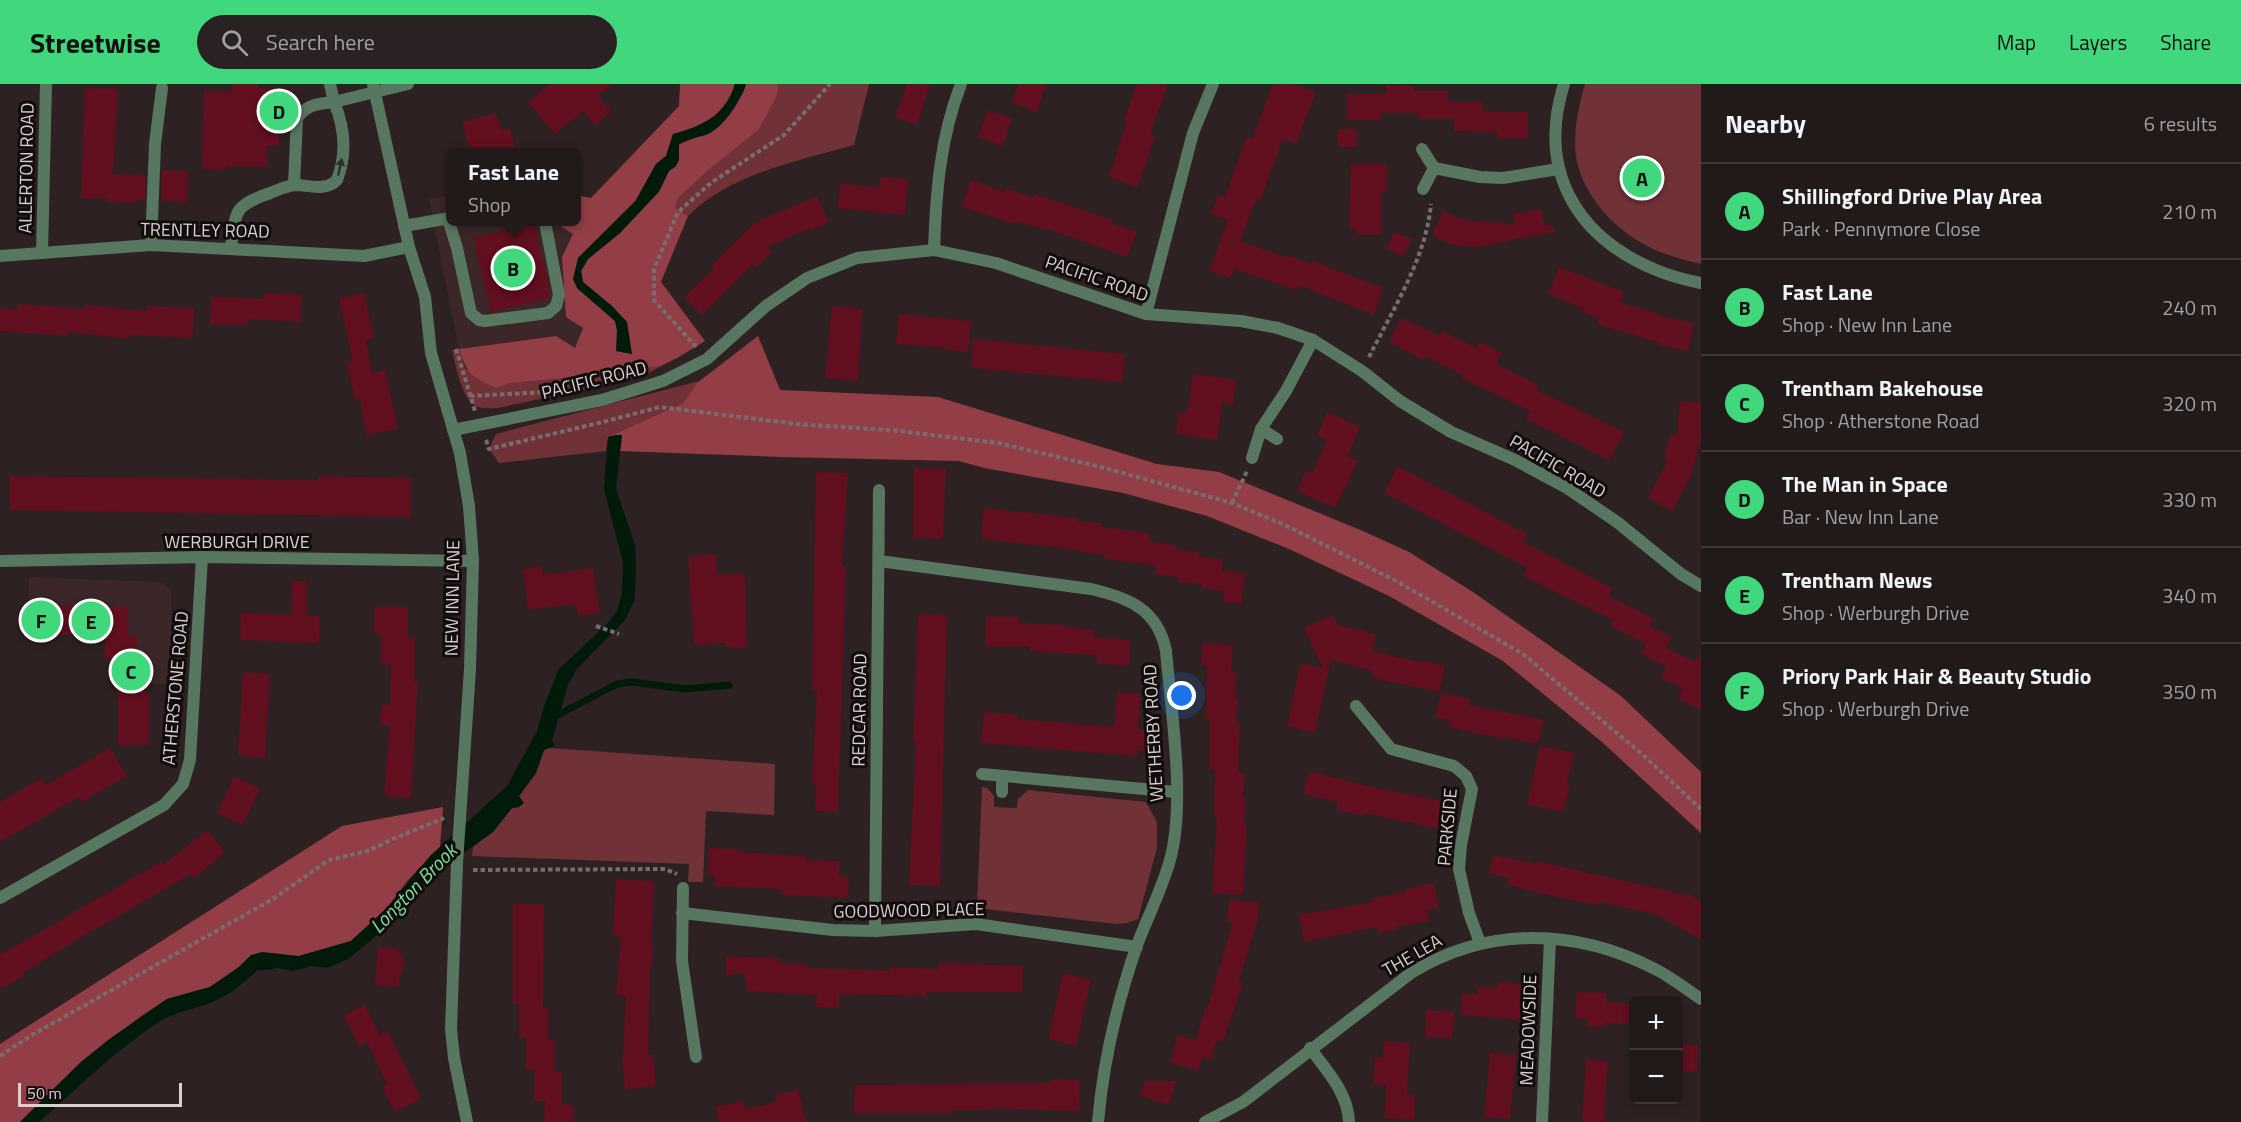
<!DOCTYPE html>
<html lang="en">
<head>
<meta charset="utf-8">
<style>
  :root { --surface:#221919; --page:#2a2222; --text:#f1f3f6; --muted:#a2a0a2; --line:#3f3838; --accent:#41d77c }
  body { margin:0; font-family:"Titillium Web",sans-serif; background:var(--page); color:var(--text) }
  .controls { position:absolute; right:18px; bottom:18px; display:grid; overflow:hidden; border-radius:9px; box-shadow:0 3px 9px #0003 }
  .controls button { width:54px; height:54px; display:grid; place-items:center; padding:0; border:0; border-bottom:2px solid var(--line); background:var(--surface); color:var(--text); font:30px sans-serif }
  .scale { position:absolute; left:18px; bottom:15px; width:164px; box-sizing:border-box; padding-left:6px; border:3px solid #d9d0d0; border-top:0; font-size:16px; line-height:21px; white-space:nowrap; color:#d9d0d0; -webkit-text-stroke:4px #120c0c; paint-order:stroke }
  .you { position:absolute; left:1182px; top:612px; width:21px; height:21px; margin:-15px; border:4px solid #fff; border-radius:50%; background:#1a73e8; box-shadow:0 0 0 9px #1a73e833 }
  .badge { display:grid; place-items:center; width:39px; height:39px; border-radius:50%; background:var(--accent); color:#111; font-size:20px; font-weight:700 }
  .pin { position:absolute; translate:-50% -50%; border:3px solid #fff; box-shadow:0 2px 6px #0006 }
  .popup { position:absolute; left:446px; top:64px; width:135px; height:78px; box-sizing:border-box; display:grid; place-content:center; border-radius:9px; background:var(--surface); filter:drop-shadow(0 2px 4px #0005); font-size:20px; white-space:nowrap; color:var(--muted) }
  .popup b { font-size:22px; color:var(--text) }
  .popup::after { content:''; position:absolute; left:50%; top:100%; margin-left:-12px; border:12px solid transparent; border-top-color:var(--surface) }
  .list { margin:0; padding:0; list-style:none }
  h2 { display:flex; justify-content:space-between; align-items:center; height:78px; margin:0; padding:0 24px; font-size:26px }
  h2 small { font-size:20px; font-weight:400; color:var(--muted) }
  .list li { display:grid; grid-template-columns:39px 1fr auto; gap:18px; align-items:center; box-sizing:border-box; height:96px; padding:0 24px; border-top:2px solid var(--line) }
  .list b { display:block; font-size:22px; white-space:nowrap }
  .list p { margin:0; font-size:20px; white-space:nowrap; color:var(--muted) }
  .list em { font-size:20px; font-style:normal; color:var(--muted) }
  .icon { flex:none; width:33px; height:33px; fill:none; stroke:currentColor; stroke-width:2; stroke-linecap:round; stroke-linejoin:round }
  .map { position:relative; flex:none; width:1701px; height:1038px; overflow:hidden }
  header { display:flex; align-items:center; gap:36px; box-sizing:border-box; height:84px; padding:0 30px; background:var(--accent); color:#111 }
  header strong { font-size:28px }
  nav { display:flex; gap:33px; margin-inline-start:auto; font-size:21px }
  .search { width:420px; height:54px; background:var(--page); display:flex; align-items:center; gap:15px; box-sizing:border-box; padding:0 21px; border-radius:33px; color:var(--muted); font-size:22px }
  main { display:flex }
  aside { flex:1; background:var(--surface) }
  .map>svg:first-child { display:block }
  .built { fill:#3b2728 }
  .green { fill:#703237 }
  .forest { fill:#933e47 }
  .water { fill:#021a09 }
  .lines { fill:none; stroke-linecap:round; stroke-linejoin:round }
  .stream { stroke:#021a09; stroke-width:7 }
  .building { fill:#620f1f }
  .path { stroke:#786d6d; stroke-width:4; stroke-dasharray:4.5 3; stroke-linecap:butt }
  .service { stroke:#587760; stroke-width:12 }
  .minor { stroke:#587760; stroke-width:12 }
  .tertiary { stroke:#587760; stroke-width:12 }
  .oneway { fill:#2a3129 }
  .labels { text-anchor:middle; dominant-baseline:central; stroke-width:6; stroke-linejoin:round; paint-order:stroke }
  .street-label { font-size:18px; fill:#d9d0d0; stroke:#120c0c }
  .water-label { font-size:20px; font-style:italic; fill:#75e197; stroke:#120c0c }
</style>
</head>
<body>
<header>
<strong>Streetwise</strong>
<div class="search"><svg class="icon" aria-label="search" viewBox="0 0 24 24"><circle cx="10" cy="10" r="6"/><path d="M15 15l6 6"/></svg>Search here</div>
<nav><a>Map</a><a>Layers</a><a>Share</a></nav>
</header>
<main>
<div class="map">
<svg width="1701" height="1038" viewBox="0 0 1701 1038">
  <rect width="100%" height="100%" fill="#2e2121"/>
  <!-- built -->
  <g class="built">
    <path d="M450,111V138H554L574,150L562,173L566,232L583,244L575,264L534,255L459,265L429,115Z"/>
    <path d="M29,493L162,498L171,506V600L115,599V575H105V551L29,550Z"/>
  </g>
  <!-- green -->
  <g class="green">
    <path d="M779,0H869L854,61C797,77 730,90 688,132L674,124L678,114L712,83L777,11Z"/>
    <path d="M1585,0H1701V180C1689,177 1677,174 1666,170C1627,157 1589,122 1578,82C1571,56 1578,25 1585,0Z"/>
    <path d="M459,265L465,284L497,304L511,299L602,291L661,282L649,289L615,299L498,324C492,324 484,325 478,323C462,318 456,282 452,266Z"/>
    <path d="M699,297L683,319L608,353L606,367L499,379L489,365L496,350Z"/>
    <path d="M550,664L775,680L774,731L706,727L703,798H688L689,780L472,772L473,763L493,748L512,724L519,723V712L536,689L544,666Z"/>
    <path d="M982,703L987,704L994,712V723L1017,724L1018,715L1028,706L1146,718L1157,738V764L1138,835L1127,839L1116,840L977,824Z"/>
  </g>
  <!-- forest -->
  <g class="forest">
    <path d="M680,0H735C733,6 731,14 728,19C715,36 693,45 673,50L666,72L656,80L635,117L578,174L577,204L615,237L617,246V267L632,270L613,223L583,198L581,187L588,175L620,149L659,108L669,87L676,82L679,68L678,61L717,44L743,9L746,0H779L777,11L759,45L712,83L678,114L675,124L688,132L661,198L705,257L679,273L661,282L602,291L511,299L497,304C472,294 467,290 459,265L556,252L575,264L583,244L566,233L562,173L573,150L554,138H576V111L591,114L679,22Z"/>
    <path d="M758,252L780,306L938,313L1157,380L1219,388L1363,447L1409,468L1473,508L1621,612L1701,688V749L1602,658L1503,577L1389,512L1289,465L1207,432L1123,409L984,384L959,377L781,373L620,367L622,351L608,353L683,319L697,299Z"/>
    <path d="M443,723L440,763L408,796L387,824L351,857L299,872L251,871L239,883L210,903L167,915L140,933L81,978L20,1038H0V960L342,742Z"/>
  </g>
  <!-- water -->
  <g class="water">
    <path d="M735,0H746C741,16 725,41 710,49C700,54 688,54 679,60V76L676,82L669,87L659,107L620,149L588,175L581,187L583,198L613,223L627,238L632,270L616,267L617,246L615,237L577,204L573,195L578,174L636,117L656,80L666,72L673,50C704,42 725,31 735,0Z"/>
    <path d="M616,351H622L616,405L635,461L636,476L635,515L625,536L576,586L568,601L552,656L555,662L544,666L536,689L519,712L524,719L519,723L512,724L493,748L425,796L375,853L348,875L327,884L312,882L293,887L277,884L265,886H258C245,897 233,909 217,916C199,925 178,926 161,937C116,965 79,1003 39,1038H20L81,978L108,956L167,915L210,903L239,883L251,871L262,868L299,872L351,857L387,824L430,772L507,702L537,647L545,619L559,585L607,540L617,527L622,509L623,479L604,405L608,353Z"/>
  </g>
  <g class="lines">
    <!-- stream -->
    <path class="stream" d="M552,634L617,600L632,598L686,605L729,601"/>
  </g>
  <!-- building -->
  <g class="building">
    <path d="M232,0H258V4H280L279,62L267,61V83L226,82V86L202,85L204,7L232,8Z"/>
    <path d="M550,0H613L598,12L611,28L595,41L583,27L555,50L528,18Z"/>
    <path d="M907,0H930L917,41L895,33Z"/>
    <path d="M1018,0H1046L1037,28L1012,19Z"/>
    <path d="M1137,0H1168L1150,50L1155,52L1138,103L1109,93L1127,37L1124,36Z"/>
    <path d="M1273,0H1294L1316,8L1296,60L1283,55L1260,117L1256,115L1240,157L1286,173L1287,171L1311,180L1312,177L1383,204L1374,231L1299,201L1297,206L1234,185L1230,194L1209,187L1228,136L1211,130L1218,111L1225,113L1246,53L1252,55Z"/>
    <path d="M1386,1L1414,2V7H1448V18H1483L1482,27L1528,28V55L1497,54V48L1454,47V35H1418V29H1381V36H1347V10H1386Z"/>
    <path d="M85,4L118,5L113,90L146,91L145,116H137V119L107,118V114H81Z"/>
    <path d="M988,26L1012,35L1003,62L978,53Z"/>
    <path d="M496,29L501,46L510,44L517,69H471L462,38Z"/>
    <path d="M1338,45H1357V63H1337Z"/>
    <path d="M1351,80H1387V107H1381V151H1356V144H1349Z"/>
    <path d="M162,86L188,87L187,118L161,117Z"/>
    <path d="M881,93L908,95L905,131L838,124L840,99L880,104Z"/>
    <path d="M971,96L1005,108L1006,104L1033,114L1035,110L1112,136V139L1137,148L1127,173L1045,144L1044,146L1018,137L1017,141L962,123Z"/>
    <path d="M817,112L829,138L811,147L810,144L767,163L772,168L755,184L752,181L702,231L684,213L714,185L711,182L756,138Z"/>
    <path d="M1541,125L1545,141L1554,142V148L1477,163L1453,161L1432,151L1443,127L1462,136L1515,140L1513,130Z"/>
    <path d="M534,139L548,197L550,214L491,228L473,154Z"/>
    <path d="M1394,148L1412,155L1404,172L1387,165Z"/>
    <path d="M1559,183L1624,208L1620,218L1659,230V232L1694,239L1688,267L1659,261L1660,259L1597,240L1599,234L1582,228L1584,225L1548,210Z"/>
    <path d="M265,209L302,211L301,238L248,235V241L210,240L211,213L264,215Z"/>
    <path d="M364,209L374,254L366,256L372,289L385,286L398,345L366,351L360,315L355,316L347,279L353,278L339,214Z"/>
    <path d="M18,220L84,225V221L147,227V222L194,224L193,254L129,251V255L68,248V252L0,247V224L17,226Z"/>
    <path d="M832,222L862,225L858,297L825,294Z"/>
    <path d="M899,230L971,237L968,268L947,266V264L896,260Z"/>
    <path d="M1401,234L1439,252L1442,247L1477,264L1480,258L1502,269L1496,280L1538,301L1536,306L1624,348L1610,376L1526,335L1530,327L1462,294L1463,291L1425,272L1423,276L1389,258Z"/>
    <path d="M973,255L1124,270L1122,298L971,284Z"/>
    <path d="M1193,290L1236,296L1233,320L1222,319L1217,356L1176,350L1179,328L1187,329Z"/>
    <path d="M1680,317L1701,319V354L1692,389L1672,427L1648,414L1668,376L1664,375L1670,350L1677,352Z"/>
    <path d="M1327,328L1360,343L1347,373L1358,377L1335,424L1297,407L1306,386L1313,388L1327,356L1317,352Z"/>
    <path d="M1397,382L1527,450L1523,458L1612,504L1608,512L1653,534L1649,542L1672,553L1666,564L1696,578L1701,568V626L1678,614L1683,604L1661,594L1666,583L1641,570L1646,560L1610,542L1613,536L1523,492L1527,483L1384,409Z"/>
    <path d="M914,384H946L943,455L913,454Z"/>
    <path d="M816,388L848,389L842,482H846L838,728L815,727L816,700H812L817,606L812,605Z"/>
    <path d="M10,392L318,396V392L411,394V433L10,426Z"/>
    <path d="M984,424L1077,434V437L1101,439V443L1150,449L1149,458L1177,461L1176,466L1199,468V473L1223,475L1222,487L1245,489L1241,520L1223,518L1224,507L1201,504L1202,500L1177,498L1178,493L1155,490L1156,481L1104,475V471L1079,468L1080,466L981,455Z"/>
    <path d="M716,470L717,490H745L747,564L725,563V559L694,561L688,473Z"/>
    <path d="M542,482L543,491L593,484L600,529L578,532L576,520L528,526L523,485Z"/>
    <path d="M292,497H307V532H320L319,559L240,556L241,529L291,531Z"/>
    <path d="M29,521L128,523V552H137V576H146V610H149V661H118V599H115L116,575H105V551L29,550Z"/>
    <path d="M374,523H408V554H415L414,598H418L411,714L384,712L390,642L380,641L382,620L390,621L391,580H381V549H374Z"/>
    <path d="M918,530L947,531L940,802L909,801L916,657H913Z"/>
    <path d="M1333,531L1337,541L1376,550L1372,567L1419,578V576L1445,582L1439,608L1372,594L1373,587L1331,576L1315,649L1287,642L1300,579L1323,584L1304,544Z"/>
    <path d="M986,532L1020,533L1019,539L1064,541V543L1095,546L1094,553L1131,556L1129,582L1096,579L1097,571L1030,567V563L985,562Z"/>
    <path d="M1203,559L1233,561L1231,588H1237L1235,614H1238L1236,639H1240L1238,689H1245L1243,714H1246L1244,739L1247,740L1243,811L1212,809L1217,734H1214L1215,685H1209L1210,635L1206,634L1207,581H1201Z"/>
    <path d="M243,588L270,590L265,674L238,671Z"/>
    <path d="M1117,608L1140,610L1138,645L1149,646L1148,667L1137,666V672L981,659L984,628L1018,631L1017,635L1114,643Z"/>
    <path d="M1441,609L1470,615L1469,621L1544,636L1538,660L1504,653V655L1448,643L1450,637L1435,633Z"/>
    <path d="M1540,662L1574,669L1567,699L1570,700L1563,728L1527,720Z"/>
    <path d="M110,664L127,692L82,718L79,713L0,758V718L42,694L46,701Z"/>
    <path d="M1309,687L1376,704L1442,717L1440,723L1448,725L1443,746L1364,729L1363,732L1336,726L1338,718L1303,710Z"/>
    <path d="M234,692L260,704L243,741L217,729Z"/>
    <path d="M207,746L225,768L194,794L191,790L73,858L23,889L24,892L0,905V871L161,778L163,781Z"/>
    <path d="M709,764L739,765V768L805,772V776L840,777L839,792L849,793L848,814L782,811V805L714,802L715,791H708Z"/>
    <path d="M1493,771L1537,780V777L1686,811L1687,809L1701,817V856L1658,831L1600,818L1599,821L1557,813L1507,801L1509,794L1489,789Z"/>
    <path d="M616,795L654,797L651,861H653L652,884H650L648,971H653L656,1002L625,1006L622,974H623L626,912L616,911L621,852L613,851Z"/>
    <path d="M1434,799L1439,824L1427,826L1429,837L1395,843L1396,846L1379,849L1377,843L1304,858L1299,831L1373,818L1372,814L1406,808L1405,805Z"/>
    <path d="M1229,816L1259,818L1258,835L1239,897L1243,899L1223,958L1217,956L1211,976L1202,973L1198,987L1170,978L1178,951L1196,957L1205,924L1207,925L1233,838H1227Z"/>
    <path d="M513,820H544L543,924H548V956H555V988H562V1020L573,1021V1038H544L545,1017H534V986H526V953H519V920H513Z"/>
    <path d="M378,863L399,864V871H404L403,889H399V903L375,901Z"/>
    <path d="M726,872L779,874V879L808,880V884L844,885L891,887V883L939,885V879L1023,882L1022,908H926V912L839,910V924L816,923L817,911L748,907L743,888L726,892Z"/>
    <path d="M1063,889L1091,896L1076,962L1048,955Z"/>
    <path d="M1497,898L1524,900L1522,936L1461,931L1462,910L1477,911L1478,903L1497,904Z"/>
    <path d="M1577,908L1607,909L1606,918L1634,920V940L1605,939V944L1587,942L1588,935L1575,934Z"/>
    <path d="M365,921L379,950L388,947L421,1015L394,1028L382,1002L387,1000L367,958L359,962L344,931Z"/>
    <path d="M1426,926L1454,928L1452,954L1425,953Z"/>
    <path d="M1384,957L1410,959L1407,1010L1415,1011L1414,1036L1385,1034L1386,1001L1373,1000L1375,974H1383Z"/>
    <path d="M1678,960L1698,961L1697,988L1678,987Z"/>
    <path d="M1490,969L1516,971L1510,1035L1484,1033Z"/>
    <path d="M1586,975L1608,977L1604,1038H1582Z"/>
    <path d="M1052,995L1080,996L1079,1027L989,1024V1026H952V1029H854L855,1001L1052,999Z"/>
    <path d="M1145,997H1176L1169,1021L1140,1012Z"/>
    <path d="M798,1006L806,1038H719L716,1023L743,1017L745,1025L777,1018L775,1011Z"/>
  </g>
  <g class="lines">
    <!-- path -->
    <g class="path">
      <path d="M696,263L654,216V185L678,128L712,98L784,51L830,0"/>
      <path d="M456,265L475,327"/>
      <path d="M1369,273C1393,225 1426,174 1431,120"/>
      <path d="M470,312L547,308"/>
      <path d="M486,356L489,365L607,337L660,323L797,340L900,347L998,359L1097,382L1232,419L1285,441L1398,498L1523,570L1643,671L1701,725"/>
      <path d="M1232,419L1247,387"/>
      <path d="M596,542L619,550"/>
      <path d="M473,786L665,785L677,790"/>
      <path d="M0,972L32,951L273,815L329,776L368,767L393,755L444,734"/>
    </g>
    <!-- service -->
    <g class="service">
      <path d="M330,0L334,18L375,8"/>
      <path d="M448,135L457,164L471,229L479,236L485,237L548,229L556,222L559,211L545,138"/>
      <path d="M404,142L450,134"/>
      <path d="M151,161L155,60L162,4"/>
      <path d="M231,164C236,127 233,122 270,109C278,106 288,101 297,101C311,102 326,107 337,96C347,70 345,44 334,18C318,20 307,20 297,34L294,101"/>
    </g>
    <!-- minor -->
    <g class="minor">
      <path d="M1564,0C1537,86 1576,153 1656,186C1670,192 1686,196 1701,199"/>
      <path d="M375,8L408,0"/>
      <path d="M1422,65L1434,84"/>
      <path d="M1423,105L1434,84L1480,93L1503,94L1558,85"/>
      <path d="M934,166C936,108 940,54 961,0"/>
      <path d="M42,169L46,0"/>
      <path d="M0,172L151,161L364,172L409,163"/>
      <path d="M1146,230L1193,49L1213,0"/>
      <path d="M1261,345L1277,355"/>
      <path d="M453,346L602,316L663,297L707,275L766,222L807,194L857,174L934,166L996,179L1146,230L1241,237L1278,244L1313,256L1362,287L1400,317L1451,348L1515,376L1567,404L1617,438L1681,490L1701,502"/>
      <path d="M1252,374L1261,345L1286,307L1313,256"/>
      <path d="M0,477L202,473L473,477"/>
      <path d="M879,477L1091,505C1130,514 1158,526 1166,567C1171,627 1186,718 1170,776C1162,805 1148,832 1137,861C1118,916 1103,980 1098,1038"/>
      <path d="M1356,622L1391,665L1454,682L1466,692L1472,705L1461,761L1459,785L1469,829L1480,859"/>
      <path d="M982,690L1176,708"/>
      <path d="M1002,692V708"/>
      <path d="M683,804L682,877L696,973"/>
      <path d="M0,814L164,721L183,700L190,676L202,473"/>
      <path d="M682,829L833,846L875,847L976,840L1137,863"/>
      <path d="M875,847L879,406"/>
      <path d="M1310,964C1327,987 1348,1009 1349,1038"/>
      <path d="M1205,1038L1243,1018L1411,889C1488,842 1575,844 1655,885C1671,893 1686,905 1701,915"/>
      <path d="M1542,1038L1550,855"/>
    </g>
    <!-- tertiary -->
    <path class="tertiary" d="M373,0L409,163L425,213L431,269L460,369L469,422L473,477L470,585L457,779L451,945L454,974L467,1038"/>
  </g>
  <!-- one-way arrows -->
  <defs><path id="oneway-solid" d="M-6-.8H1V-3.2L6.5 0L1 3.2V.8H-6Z" transform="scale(1.5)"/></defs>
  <use class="oneway" href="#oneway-solid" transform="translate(340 83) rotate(-78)"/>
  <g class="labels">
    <!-- street labels -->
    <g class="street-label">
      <text transform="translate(26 84) rotate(-89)">ALLERTON ROAD</text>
      <text transform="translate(205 146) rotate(1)">TRENTLEY ROAD</text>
      <text transform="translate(1097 194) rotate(19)">PACIFIC ROAD</text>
      <text transform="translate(594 296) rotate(-14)">PACIFIC ROAD</text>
      <text transform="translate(1558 382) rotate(30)">PACIFIC ROAD</text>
      <text x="237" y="457">WERBURGH DRIVE</text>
      <text transform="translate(452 514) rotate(-89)">NEW INN LANE</text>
      <text transform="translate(175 604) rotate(-85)">ATHERSTONE ROAD</text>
      <text transform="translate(859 626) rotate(-89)">REDCAR ROAD</text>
      <text transform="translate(1153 649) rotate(-93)">WETHERBY ROAD</text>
      <text transform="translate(1447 743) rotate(-85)">PARKSIDE</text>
      <text transform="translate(909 826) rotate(-1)">GOODWOOD PLACE</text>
      <text transform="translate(1412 871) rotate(-30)">THE LEA</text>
      <text transform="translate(1528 946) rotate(-88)">MEADOWSIDE</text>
    </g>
    <!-- water labels -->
    <g class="water-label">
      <text transform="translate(413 804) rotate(-46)">Longton Brook</text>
    </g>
  </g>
</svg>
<div class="controls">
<button>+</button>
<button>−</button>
</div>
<div class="scale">50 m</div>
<div class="you"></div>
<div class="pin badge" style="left:1642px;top:94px">A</div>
<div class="pin badge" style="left:513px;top:184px">B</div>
<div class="popup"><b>Fast Lane</b>Shop</div>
<div class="pin badge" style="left:131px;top:587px">C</div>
<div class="pin badge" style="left:279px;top:27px">D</div>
<div class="pin badge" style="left:91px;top:537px">E</div>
<div class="pin badge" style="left:41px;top:536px">F</div>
</div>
<aside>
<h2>Nearby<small>6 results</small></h2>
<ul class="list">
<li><span class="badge">A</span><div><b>Shillingford Drive Play Area</b><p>Park · Pennymore Close</p></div><em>210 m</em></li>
<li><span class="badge">B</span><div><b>Fast Lane</b><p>Shop · New Inn Lane</p></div><em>240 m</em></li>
<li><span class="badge">C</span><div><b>Trentham Bakehouse</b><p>Shop · Atherstone Road</p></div><em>320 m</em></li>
<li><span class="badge">D</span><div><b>The Man in Space</b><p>Bar · New Inn Lane</p></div><em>330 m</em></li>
<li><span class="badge">E</span><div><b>Trentham News</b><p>Shop · Werburgh Drive</p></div><em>340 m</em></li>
<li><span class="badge">F</span><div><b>Priory Park Hair &amp; Beauty Studio</b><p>Shop · Werburgh Drive</p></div><em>350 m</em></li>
</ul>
</aside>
</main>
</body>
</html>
